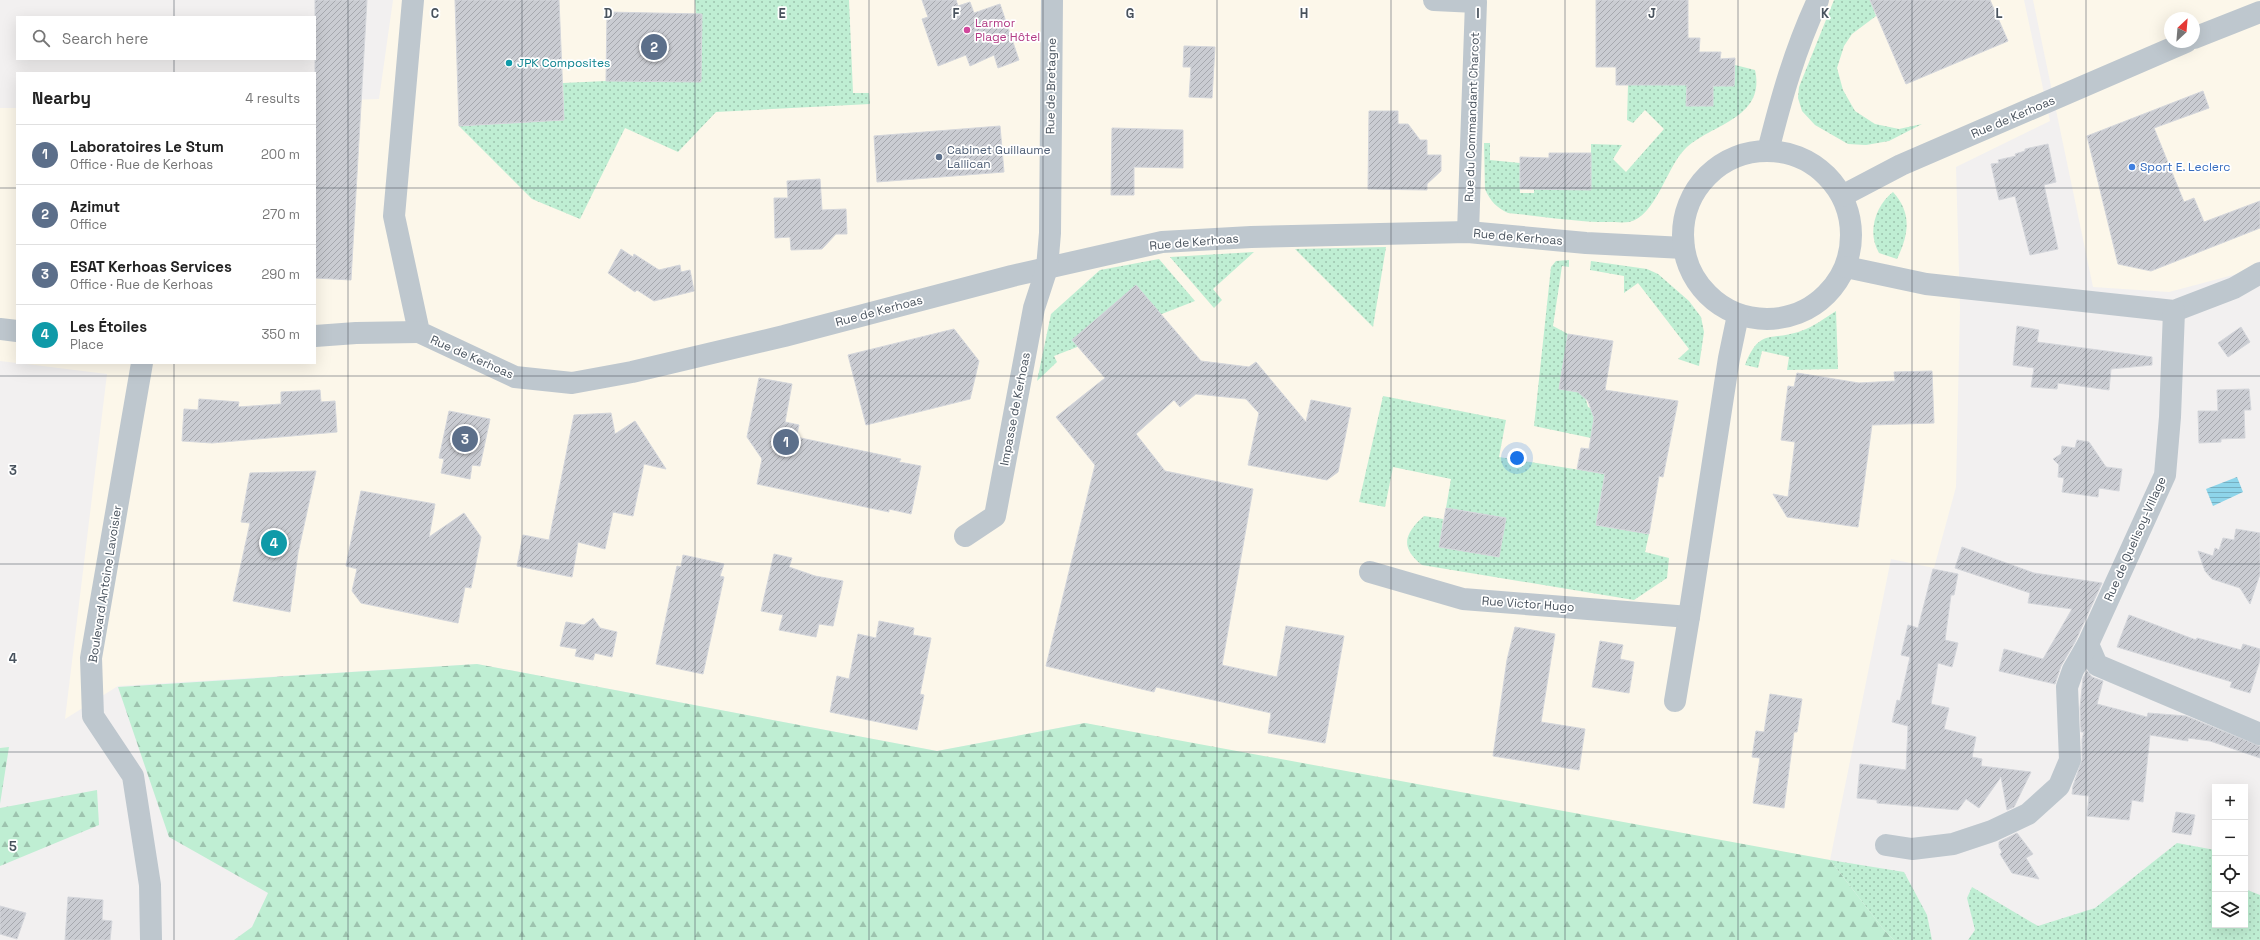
<!DOCTYPE html>
<html lang="en">
<head>
<meta charset="utf-8">
<style>
  :root { --surface:#fff; --page:#f2f2f2; --text:#222; --muted:#767676; --line:#e0e0e0; --accent:#1d6dde }
  body { margin:0; font-family:"Space Grotesk",sans-serif; background:var(--page); color:var(--text) }
  .controls { position:absolute; right:12px; bottom:12px; display:grid; overflow:hidden; border-radius:0px; box-shadow:0 4px 16px #0002 }
  .controls button { width:36px; height:36px; display:grid; place-items:center; padding:0; border:0; border-bottom:1px solid var(--line); background:var(--surface); color:var(--text); font:20px sans-serif }
  .compass { position:absolute; left:2164px; top:12px; width:36px; height:36px; border-radius:50%; background:var(--surface); box-shadow:0 4px 16px #0002; rotate:26deg }
  .you { position:absolute; left:1517px; top:458px; width:14px; height:14px; margin:-10px; border:3px solid #fff; border-radius:50%; background:#1a73e8; box-shadow:0 0 0 6px #1a73e833 }
  .badge { display:grid; place-items:center; width:26px; height:26px; border-radius:50%; background:var(--accent); color:#fff; font-size:13px; font-weight:700 }
  .pin { position:absolute; translate:-50% -50%; border:2px solid #fff; box-shadow:0 1px 4px #0006 }
  .list { margin:0; padding:0; list-style:none }
  h2 { display:flex; justify-content:space-between; align-items:center; height:52px; margin:0; padding:0 16px; font-size:17px }
  h2 small { font-size:13px; font-weight:400; color:var(--muted) }
  .list li { display:grid; grid-template-columns:26px 1fr auto; gap:12px; align-items:center; box-sizing:border-box; height:60px; padding:0 16px; border-top:1px solid var(--line) }
  .list b { display:block; font-size:15px; white-space:nowrap }
  .list p { margin:0; font-size:13px; white-space:nowrap; color:var(--muted) }
  .list em { font-size:13px; font-style:normal; color:var(--muted) }
  .icon { flex:none; width:22px; height:22px; fill:none; stroke:currentColor; stroke-width:2; stroke-linecap:round; stroke-linejoin:round }
  .map { position:relative; flex:none; width:2260px; height:940px; overflow:hidden }
  .search { position:absolute; background:var(--surface); box-shadow:0 4px 16px #0002; left:16px; top:16px; width:300px; height:44px; display:flex; align-items:center; gap:10px; box-sizing:border-box; padding:0 14px; border-radius:0px; color:var(--muted); font-size:15px }
  .panel { position:absolute; background:var(--surface); box-shadow:0 4px 16px #0002; left:16px; top:72px; width:300px; height:292px; border-radius:0px }
  .map>svg:first-child { display:block }
  .commercial { fill:#fcf7ea; fill-rule:evenodd }
  .grass { fill:url(#grass-dots) }
  .forest { fill:url(#forest-firs) }
  .water { fill:url(#water-rules) }
  .building { fill:url(#building-hatch); stroke:#d4d6db }
  .lines { fill:none; stroke-linecap:round; stroke-linejoin:round }
  .minor { stroke:#bec7ce; stroke-width:22 }
  .grid { fill:none; stroke:#48525d; stroke-width:1; stroke-opacity:0.55 }
  .hotel-dot { fill:#d1479c; stroke:#fff; stroke-width:1.5 }
  .culture-dot { fill:#0f9aa8; stroke:#fff; stroke-width:1.5 }
  .service-dot { fill:#5c6f8a; stroke:#fff; stroke-width:1.5 }
  .shop-dot { fill:#3f7fe0; stroke:#fff; stroke-width:1.5 }
  .labels { text-anchor:middle; dominant-baseline:central; stroke-width:3.5; stroke-linejoin:round; paint-order:stroke }
  .hotel-label { font-size:12px; fill:#b23c85; stroke:#fff; text-anchor:start }
  .culture-label { font-size:12px; fill:#0d838f; stroke:#fff; text-anchor:start }
  .street-label { font-size:12px; fill:#48525d; stroke:#fff }
  .service-label { font-size:12px; fill:#4e5e75; stroke:#fff; text-anchor:start }
  .shop-label { font-size:12px; fill:#366cbe; stroke:#fff; text-anchor:start }
  .grid-label { font-size:13px; text-anchor:middle; font-weight:bold; fill:#48525d; stroke:#fff; stroke-width:3.5; stroke-linejoin:round; paint-order:stroke }
</style>
</head>
<body>
<div class="map">
<svg width="2260" height="940" viewBox="0 0 2260 940">
  <defs>
    <pattern id="grass-dots" width="8" height="8" patternUnits="userSpaceOnUse"><rect width="8" height="8" fill="#bfeed3"/><path d="M2 2h.1M6 6h.1" fill="none" stroke="#9dc3ae" stroke-width="1.8" stroke-linecap="round"/></pattern>
    <pattern id="forest-firs" width="22" height="20" patternUnits="userSpaceOnUse"><rect width="22" height="20" fill="#bfeed3"/><path d="M5 1l3.5 6h-7zM16 11l3.5 6h-7z" fill="#9dc3ae"/></pattern>
    <pattern id="water-rules" width="6" height="5" patternUnits="userSpaceOnUse"><rect width="6" height="5" fill="#8ed5ea"/><path d="M0 2.5h6" fill="none" stroke="#76afc1"/></pattern>
    <pattern id="building-hatch" width="6" height="6" patternUnits="userSpaceOnUse"><rect width="6" height="6" fill="#caccd2"/><path d="M-1 1l2-2M0 6l6-6M5 7l2-2" fill="none" stroke="#a6a8ae"/></pattern>
  </defs>
  <rect width="100%" height="100%" fill="#f2f0f0"/>
  <!-- commercial -->
  <g class="commercial">
    <path d="M393,0H2024L2050,121L1956,167L1960,308L1956,487L1934,568L1891,559L1830,860L1243,759L1085,723L937,751L477,664L118,686L65,719L107,374L18,363H315V101L379,99Z"/>
    <path d="M2033,0H2260V261L2237,274L2169,292L2093,287ZM2170,18H2194V42H2170Z"/>
    <path d="M0,108H17V363L0,361Z"/>
  </g>
  <!-- grass -->
  <g class="grass">
    <path d="M695,0H849L853,93H869L870,104L716,112L678,152L625,128L580,219L532,199L459,126L564,120L563,83L606,81L702,14H696Z"/>
    <path d="M1834,0H1870L1876,16L1852,34L1844,46L1837,68L1843,90L1855,111L1875,124L1899,129L1922,124L1889,141L1866,145L1848,144L1815,125L1802,111L1798,98L1799,87Z"/>
    <path d="M1735,65L1755,70C1766,119 1710,124 1685,149C1666,168 1656,216 1629,222C1622,223 1614,222 1608,222C1575,222 1541,216 1508,213C1497,208 1490,201 1485,189L1484,143H1490V160L1520,163V193H1534V189L1591,190V144L1622,145L1613,159L1626,172L1664,129L1645,110L1633,123L1627,120L1628,85H1687L1686,106H1712L1713,86H1734Z"/>
    <path d="M1893,192C1912,213 1909,234 1897,259L1879,253C1867,233 1875,206 1893,192Z"/>
    <path d="M1386,247L1373,327L1295,249Z"/>
    <path d="M1254,252L1213,289L1222,300L1214,308L1170,257Z"/>
    <path d="M1159,259L1195,301L1054,356L1057,362L1037,381L1051,314L1100,270Z"/>
    <path d="M1569,260V267L1562,266L1553,326L1568,334L1559,388L1584,393L1588,407L1595,410L1591,438L1534,426L1551,267L1556,261Z"/>
    <path d="M1591,261L1647,269L1658,274L1689,301L1701,317L1704,332L1699,366L1678,359L1689,349L1638,283L1624,293V276L1590,270Z"/>
    <path d="M1836,311L1838,369L1787,370L1789,357L1762,351L1758,368L1745,365C1760,327 1770,342 1801,331C1813,327 1825,318 1836,311Z"/>
    <path d="M1383,396L1506,420L1499,457L1605,474L1596,525L1649,534L1645,552L1669,558L1667,578L1634,600L1422,565C1399,547 1405,533 1424,516L1443,519L1440,547L1499,557L1505,518L1446,508L1451,479L1393,467L1385,507L1359,502Z"/>
    <path d="M2177,843L2215,850V925H2245V889L2260,895V940H1968L1975,930L1967,898L1972,887L2038,926L2095,908Z"/>
    <path d="M1830,860L1904,872L1927,915L1932,940H1894L1884,930Z"/>
  </g>
  <!-- forest -->
  <g class="forest">
    <path d="M477,664L937,751L1085,723L1830,860L1884,930L1894,940H234L252,927L268,893L169,837L118,687Z"/>
    <path d="M9,747L0,804V748Z"/>
    <path d="M97,790L99,825L0,866V808Z"/>
  </g>
  <!-- water -->
  <path class="water" d="M2237,477L2243,492L2213,506L2206,489Z"/>
  <!-- building -->
  <g class="building">
    <path d="M315,0H367L351,280L315,278Z"/>
    <path d="M455,0H559L564,120L459,126Z"/>
    <path d="M922,0H956L958,6L970,2L974,13L1000,4L1019,60L998,68L994,55L970,66L966,55L938,66L922,19L928,17Z"/>
    <path d="M1596,0H1688V38H1700L1699,52H1721L1720,59L1735,58L1734,86H1713V106H1686L1687,85H1616V67H1596Z"/>
    <path d="M1870,0H1990L2008,41L1906,84Z"/>
    <path d="M607,12L702,14L701,82L606,81Z"/>
    <path d="M1184,46L1215,47L1212,98L1189,97L1191,67H1183Z"/>
    <path d="M2203,91L2209,108L2154,128L2184,202L2194,198L2204,222L2260,201V228L2151,271L2118,264L2087,136Z"/>
    <path d="M1369,111H1398V124H1408L1420,140H1427V155H1441V171L1427,184V190L1368,189Z"/>
    <path d="M1000,126L1004,172L877,182L874,136Z"/>
    <path d="M1112,128L1183,130V168L1134,167V195H1111Z"/>
    <path d="M2048,144L2056,182L2044,185L2058,249L2030,255L2015,196L1999,200L1991,164L1999,163L1998,160L2016,156L2015,154L2025,151V149Z"/>
    <path d="M1549,153H1591V190L1520,189V157L1549,158Z"/>
    <path d="M820,179L822,210L846,209L847,234H836L822,249L791,250L790,237L775,238L774,198H788L787,181Z"/>
    <path d="M621,249L633,257L634,254L659,270L680,265L681,272L690,270L694,291L654,301L637,290L635,292L608,273Z"/>
    <path d="M1136,285L1201,361L1249,367L1256,362L1306,422L1311,400L1351,408L1338,472L1327,480L1248,465L1259,413L1246,399L1196,394L1180,407L1174,400L1136,434L1165,471L1253,489L1222,665L1277,677L1286,626L1344,636L1325,743L1268,733L1271,713L1156,687L1154,692L1046,666L1095,465L1056,417L1105,378L1072,340Z"/>
    <path d="M2017,326L2039,330L2037,342L2152,357V365L2111,369L2109,390L2058,383L2057,389L2031,387L2034,368L2013,365Z"/>
    <path d="M2241,327L2250,342L2228,357L2218,343Z"/>
    <path d="M954,329L979,361L970,399L866,425L848,355Z"/>
    <path d="M1568,334L1613,341L1605,390L1678,401L1663,477L1659,476L1649,534L1596,525L1605,474L1577,469L1581,448L1589,449L1594,418L1588,401L1578,392L1559,389Z"/>
    <path d="M1932,371L1934,423L1872,425L1858,527L1787,517L1773,494L1788,497L1795,442L1781,440L1788,386L1794,387L1797,373L1859,383L1895,381L1894,372Z"/>
    <path d="M759,378L792,384L785,422L799,425L796,437L901,459L899,462L921,466L911,514L889,509V512L757,484L762,459L747,437Z"/>
    <path d="M2249,389L2251,410H2244L2245,438L2221,439V442L2199,443L2198,411H2218L2217,390Z"/>
    <path d="M320,390L321,402L335,401L337,432L212,443L182,441L184,409L198,410L199,399L239,402L238,407L281,404V392Z"/>
    <path d="M449,411L490,419L480,466L472,465L470,479L441,473L444,459L439,458Z"/>
    <path d="M611,413L615,434L635,421L666,469L644,464L633,516L613,512L605,549L578,542L572,577L517,566L523,535L549,540L574,415Z"/>
    <path d="M2077,440L2089,442L2106,467L2122,469L2119,491L2099,488L2098,497L2062,492L2064,478L2058,477L2059,465L2053,459L2061,454L2062,446L2075,448Z"/>
    <path d="M316,471L298,553L290,612L233,601L250,523L241,522L250,473Z"/>
    <path d="M361,491L435,504L429,537L464,513L481,537L471,588L465,587L458,623L361,603L352,591L357,569L346,566Z"/>
    <path d="M1446,508L1506,518L1499,557L1439,547Z"/>
    <path d="M2236,529L2260,533V574L2250,604L2240,588L2212,579L2205,571L2198,551L2213,556L2215,548L2219,550L2223,538L2234,540Z"/>
    <path d="M1962,547L2034,573L2102,583L2075,642L2061,666L2055,684L1999,671L2004,649L2043,659L2072,609L2028,603L2030,593L1955,568Z"/>
    <path d="M774,554L792,558L789,567L815,576L843,581L833,626L819,624L816,637L779,630L783,615L761,611Z"/>
    <path d="M683,555L724,564L720,576L724,577L703,674L656,664L677,566L681,567Z"/>
    <path d="M1933,569L1958,574L1954,595H1951L1945,640L1958,643L1952,667L1938,663L1931,704L1949,708L1944,729L1976,737L1972,757L1982,759L1981,766L2031,772L2014,807L2007,810L2001,777L1979,808L1966,799L1958,810L1877,803V800L1857,798L1860,764L1906,770L1908,726L1892,722L1897,700L1900,701L1910,657L1901,655L1908,625L1918,628Z"/>
    <path d="M2129,615L2196,640L2197,638L2241,650L2243,644L2260,649V660L2250,693L2230,687L2232,682L2117,647Z"/>
    <path d="M593,618L600,628L617,632L612,657L595,653L593,660L575,656L577,649L560,646L566,622L584,625Z"/>
    <path d="M879,621L914,628L913,635L931,638L920,694L924,695L917,730L830,712L837,676L849,679L858,634L876,638Z"/>
    <path d="M1515,627L1555,634L1541,722L1585,729L1579,770L1493,756L1507,660Z"/>
    <path d="M1600,641L1623,645L1620,659L1634,662L1629,693L1592,687Z"/>
    <path d="M2087,671L2092,677L2103,681L2097,704L2147,717L2148,713L2186,716L2260,746V758L2210,741L2188,738V741L2150,735L2143,802L2132,800L2129,820L2087,816L2089,796L2072,794L2073,786L2082,760V739L2084,732H2081L2080,708L2083,678Z"/>
    <path d="M1770,694L1802,699L1797,732H1794L1784,808L1753,803L1760,758L1752,757L1756,731L1764,732Z"/>
    <path d="M2176,812L2195,815L2191,835L2172,832Z"/>
    <path d="M2017,833L2033,854L2026,858L2039,879L2012,873L2000,854L2002,852L1999,847V842Z"/>
    <path d="M68,897L103,900L102,920L112,921L110,940H65Z"/>
    <path d="M0,906L26,913L17,939L0,934Z"/>
  </g>
  <g class="lines">
    <!-- minor -->
    <g class="minor">
      <path d="M413,0L394,216L419,332L515,377L572,383L632,372L784,336L1012,276L1162,242L1251,237L1468,232L1586,243L1684,248"/>
      <path d="M1434,0L1476,2L1468,232"/>
      <path d="M2194,38L2260,12"/>
      <path d="M1768,151C1781,99 1795,49 1818,0"/>
      <circle cx="1767" cy="235" r="84"/>
      <path d="M1842,196L1901,165L2186,42"/>
      <path d="M1846,267L1926,284L2174,311L2234,288L2260,273"/>
      <path d="M2174,311L2170,417L2165,475L2088,644L2097,665L2260,734"/>
      <path d="M0,329L17,331"/>
      <path d="M315,336L356,333L419,332"/>
      <path d="M142,363L91,658L93,716L133,776L150,885L151,940"/>
      <path d="M965,536L995,516L1034,308L1047,268L1050,233L1052,0"/>
      <path d="M1370,572L1463,599L1689,617L1729,358L1738,315"/>
      <path d="M1675,701L1689,617"/>
      <path d="M1886,845L1912,849L1953,844L1992,831L2028,814L2059,786L2070,760L2067,687L2073,670L2088,644"/>
    </g>
  </g>
  <!-- grid -->
  <path class="grid" d="M174,0V17M348,0V940M522,0V940M695,0V940M869,0V940M1043,0V940M1217,0V940M1391,0V940M1565,0V940M1738,0V940M1912,0V940M2086,0V940M174,59V73M0,188H17M315,188H2260M174,363V940M0,376H2260M0,564H2260M0,752H2260"/>
  <!-- markers -->
  <circle class="hotel-dot" cx="967" cy="30" r="4"/>
  <circle class="culture-dot" cx="509" cy="63" r="4"/>
  <circle class="service-dot" cx="939" cy="157" r="4"/>
  <circle class="shop-dot" cx="2132" cy="167" r="4"/>
  <g class="labels">
    <!-- hotel labels -->
    <g class="hotel-label">
      <text x="975" y="23">Larmor<tspan x="975" dy="14">Plage Hôtel</tspan></text>
    </g>
    <!-- culture labels -->
    <g class="culture-label">
      <text x="517" y="63">JPK Composites</text>
    </g>
    <!-- street labels -->
    <g class="street-label">
      <text transform="translate(1051 86) rotate(-89)">Rue de Bretagne</text>
      <text transform="translate(1472 117) rotate(-88)">Rue du Commandant Charcot</text>
      <text transform="translate(2013 117) rotate(-23)">Rue de Kerhoas</text>
      <text transform="translate(1518 237) rotate(5)">Rue de Kerhoas</text>
      <text transform="translate(1194 242) rotate(-5)">Rue de Kerhoas</text>
      <text transform="translate(879 311) rotate(-15)">Rue de Kerhoas</text>
      <text transform="translate(472 357) rotate(24)">Rue de Kerhoas</text>
      <text transform="translate(1015 409) rotate(-79)">Impasse de Kerhoas</text>
      <text transform="translate(2135 539) rotate(-66)">Rue de Quelisoy-Village</text>
      <text transform="translate(105 584) rotate(-81)">Boulevard Antoine Lavoisier</text>
      <text transform="translate(1528 604) rotate(4)">Rue Victor Hugo</text>
    </g>
    <!-- service labels -->
    <g class="service-label">
      <text x="947" y="150">Cabinet Guillaume<tspan x="947" dy="14">Lallican</tspan></text>
    </g>
    <!-- shop labels -->
    <g class="shop-label">
      <text x="2140" y="167">Sport E. Leclerc</text>
    </g>
  </g>
  <g class="grid-label">
    <text x="435" y="18">C</text>
    <text x="608" y="18">D</text>
    <text x="782" y="18">E</text>
    <text x="956" y="18">F</text>
    <text x="1130" y="18">G</text>
    <text x="1304" y="18">H</text>
    <text x="1478" y="18">I</text>
    <text x="1652" y="18">J</text>
    <text x="1825" y="18">K</text>
    <text x="1999" y="18">L</text>
    <text x="13" y="475">3</text>
    <text x="13" y="663">4</text>
    <text x="13" y="851">5</text>
  </g>
</svg>
<div class="controls">
<button>+</button>
<button>−</button>
<button><svg class="icon" aria-label="locate" viewBox="0 0 24 24"><circle cx="12" cy="12" r="6"/><path d="M12 2v4M12 18v4M2 12h4M18 12h4"/></svg></button>
<button><svg class="icon" aria-label="layers" viewBox="0 0 24 24"><path d="M12 4l9 5-9 5-9-5zM3 14l9 5 9-5"/></svg></button>
</div>
<svg class="compass" viewBox="-18 -18 36 36"><path d="M0-13l5 13h-10z" fill="#e53935"/><path d="M0 13l5-13h-10z" fill="#767676"/></svg>
<div class="you"></div>
<div class="pin badge" style="left:786px;top:442px;background:#5c6f8a">1</div>
<div class="pin badge" style="left:654px;top:47px;background:#5c6f8a">2</div>
<div class="pin badge" style="left:465px;top:439px;background:#5c6f8a">3</div>
<div class="pin badge" style="left:274px;top:543px;background:#0f9aa8">4</div>
<div class="search"><svg class="icon" aria-label="search" viewBox="0 0 24 24"><circle cx="10" cy="10" r="6"/><path d="M15 15l6 6"/></svg>Search here</div>
<section class="panel">
<h2>Nearby<small>4 results</small></h2>
<ul class="list">
<li><span class="badge" style="background:#5c6f8a">1</span><div><b>Laboratoires Le Stum</b><p>Office · Rue de Kerhoas</p></div><em>200 m</em></li>
<li><span class="badge" style="background:#5c6f8a">2</span><div><b>Azimut</b><p>Office</p></div><em>270 m</em></li>
<li><span class="badge" style="background:#5c6f8a">3</span><div><b>ESAT Kerhoas Services</b><p>Office · Rue de Kerhoas</p></div><em>290 m</em></li>
<li><span class="badge" style="background:#0f9aa8">4</span><div><b>Les Étoiles</b><p>Place</p></div><em>350 m</em></li>
</ul>
</section>
</div>
</body>
</html>
